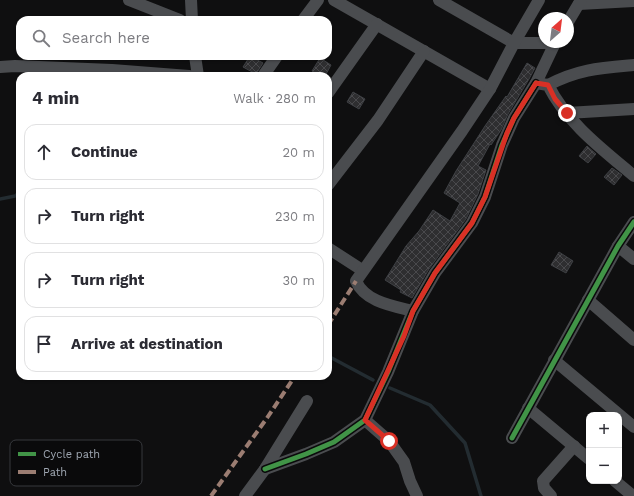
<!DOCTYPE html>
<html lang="en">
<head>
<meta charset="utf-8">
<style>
  :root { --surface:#fff; --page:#f2f2f3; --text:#2b2b33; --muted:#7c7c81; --line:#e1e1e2 }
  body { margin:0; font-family:"Work Sans",sans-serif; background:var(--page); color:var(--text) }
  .controls { position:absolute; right:12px; bottom:12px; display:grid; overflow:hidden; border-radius:8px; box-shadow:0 1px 3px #0004 }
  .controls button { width:36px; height:36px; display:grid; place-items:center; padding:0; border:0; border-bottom:1px solid var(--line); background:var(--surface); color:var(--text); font:20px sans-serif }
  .compass { position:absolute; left:538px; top:12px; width:36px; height:36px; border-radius:50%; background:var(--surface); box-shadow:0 1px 3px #0004; rotate:28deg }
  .stop { position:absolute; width:12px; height:12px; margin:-9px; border:3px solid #d93025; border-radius:50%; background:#fff }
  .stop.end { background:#d93025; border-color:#fff; box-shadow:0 1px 4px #0008 }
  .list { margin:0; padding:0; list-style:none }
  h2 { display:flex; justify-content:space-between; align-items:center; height:52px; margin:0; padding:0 16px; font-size:17px }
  h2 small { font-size:13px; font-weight:400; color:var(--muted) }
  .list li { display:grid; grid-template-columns:26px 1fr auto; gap:12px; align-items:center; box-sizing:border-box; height:56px; margin:0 8px 8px; padding:0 8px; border:1px solid var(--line); border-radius:12px }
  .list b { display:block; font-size:15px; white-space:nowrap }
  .list em { font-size:13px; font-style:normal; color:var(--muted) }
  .icon { flex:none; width:22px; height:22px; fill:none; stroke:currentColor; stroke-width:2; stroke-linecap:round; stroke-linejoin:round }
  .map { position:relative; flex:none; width:634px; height:496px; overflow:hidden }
  .search { position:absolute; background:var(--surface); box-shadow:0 1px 3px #0004; left:16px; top:16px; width:316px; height:44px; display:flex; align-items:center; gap:10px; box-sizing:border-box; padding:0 14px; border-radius:12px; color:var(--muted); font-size:15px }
  .panel { position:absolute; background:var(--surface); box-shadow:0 1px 3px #0004; left:16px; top:72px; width:316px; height:308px; border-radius:12px }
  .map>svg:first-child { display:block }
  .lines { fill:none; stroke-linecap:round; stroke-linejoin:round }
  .stream { stroke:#232c31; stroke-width:3.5 }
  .building { fill:url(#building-cross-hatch); stroke:#3e4044 }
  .minor { stroke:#4a4c4f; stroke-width:12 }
  .quiet { stroke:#9b7d72; stroke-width:4; stroke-dasharray:8 4; stroke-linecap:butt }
  .cycleway-casing { stroke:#0a0a0b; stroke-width:8 }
  .cycleway { stroke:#419447; stroke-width:5 }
  .route { stroke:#d93025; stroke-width:5 }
  .key { fill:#0a0a0b; stroke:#37393d; stroke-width:1 }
  .key-label { font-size:11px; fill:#9fa7b2 }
</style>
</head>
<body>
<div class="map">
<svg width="634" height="496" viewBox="0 0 634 496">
  <defs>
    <pattern id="building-cross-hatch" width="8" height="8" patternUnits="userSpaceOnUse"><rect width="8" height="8" fill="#2e2e30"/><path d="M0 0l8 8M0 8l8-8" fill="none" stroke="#49494c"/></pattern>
  </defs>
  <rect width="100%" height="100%" fill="#0f0f10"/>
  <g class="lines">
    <!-- stream -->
    <g class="stream">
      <path d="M0,199L15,196L20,192"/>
      <path d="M328,356L373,380"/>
      <path d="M390,388L430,405L465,443L481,496"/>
    </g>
  </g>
  <!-- building -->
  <g class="building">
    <path d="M250,56L263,63L256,74L243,67Z"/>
    <path d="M320,58L331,65L325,76H321L312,71Z"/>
    <path d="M527,63L535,68L529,79L508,114L501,130L491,145L490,144L478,166L486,170L478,194L466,219L429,269L412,298L400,292L401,290L385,280L406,246L419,231L433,210L450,221L460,203L444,193L456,171L485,126L506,96L507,97Z"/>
    <path d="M353,92L365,99L359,109L347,102Z"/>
    <path d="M587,146L596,154L588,163L579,156Z"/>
    <path d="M612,168L622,175L614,185L604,177Z"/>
    <path d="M559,252L573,261L566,273L551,265Z"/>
  </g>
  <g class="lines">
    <!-- minor -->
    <g class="minor">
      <path d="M129,0L180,20"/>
      <path d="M191,0L192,20"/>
      <path d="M334,0L490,89"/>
      <path d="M439,0L514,43H555L556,42"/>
      <path d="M579,4L634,1"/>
      <path d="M303,20L318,0"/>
      <path d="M568,22L581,0"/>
      <path d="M555,43L536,83L548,85C567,123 602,149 634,176"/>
      <path d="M195,56L198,76"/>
      <path d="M0,67L15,66L112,70L189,76"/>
      <path d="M263,76L277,56"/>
      <path d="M548,85C579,69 600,68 634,65"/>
      <path d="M328,93L377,24"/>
      <path d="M567,113L634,109"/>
      <path d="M328,185L378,120L424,51"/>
      <path d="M618,246L634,259"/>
      <path d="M328,248L362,270"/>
      <path d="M588,300L634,340"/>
      <path d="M413,311C393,306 365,302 356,281L462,131L490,89L514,43L539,0"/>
      <path d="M554,360L634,427"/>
      <path d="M528,408L589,459"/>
      <path d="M365,420L389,441L404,462L410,481L417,496"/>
      <path d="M512,438L618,246L634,222"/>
      <path d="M265,469L306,454L334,442L365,420L388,372L413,311L435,273L472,223L485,197L502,145L514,118L536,83"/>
      <path d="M615,481L633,496"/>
      <path d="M245,496L265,469L307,401"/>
      <path d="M551,496L544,488L543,481L574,446"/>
    </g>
    <!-- quiet -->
    <g class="quiet">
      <path d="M328,325L356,281"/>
      <path d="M211,496L267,418L295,376"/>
    </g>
    <!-- cycleway casing -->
    <g class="cycleway-casing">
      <g id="cycleway">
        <path d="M512,438L618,246L634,222"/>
        <path d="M265,469L306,454L334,442L365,420L388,372L413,311L435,273L472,223L485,197L502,145L514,118L536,83"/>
      </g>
    </g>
    <!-- cycleway -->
    <use href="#cycleway" class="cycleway"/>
  </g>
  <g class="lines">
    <!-- route -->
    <path class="route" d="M389,441L365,420L404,336L413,311L435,273L472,223L485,197L507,133L514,118L536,83L548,85L555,99L567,113"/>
  </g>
  <!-- legend -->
  <rect x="10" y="440" width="132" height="46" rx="6" class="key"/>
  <rect x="18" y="452" width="18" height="4" fill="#419447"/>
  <rect x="18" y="470" width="18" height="4" fill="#9b7d72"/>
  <g class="key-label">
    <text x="43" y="458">Cycle path</text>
    <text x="43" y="476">Path</text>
  </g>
</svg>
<div class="controls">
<button>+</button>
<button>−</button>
</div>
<svg class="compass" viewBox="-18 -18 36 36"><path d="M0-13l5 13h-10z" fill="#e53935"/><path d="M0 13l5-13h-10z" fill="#7c7c81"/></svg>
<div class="stop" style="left:389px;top:441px"></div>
<div class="stop end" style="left:567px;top:113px"></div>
<div class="search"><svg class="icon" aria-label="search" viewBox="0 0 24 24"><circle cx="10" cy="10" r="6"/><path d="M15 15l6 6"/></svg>Search here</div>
<section class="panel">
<h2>4 min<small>Walk · 280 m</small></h2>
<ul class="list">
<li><svg class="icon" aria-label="ahead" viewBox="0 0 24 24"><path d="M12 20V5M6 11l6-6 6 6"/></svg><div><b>Continue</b></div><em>20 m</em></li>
<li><svg class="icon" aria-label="right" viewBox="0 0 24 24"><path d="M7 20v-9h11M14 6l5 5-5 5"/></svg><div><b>Turn right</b></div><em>230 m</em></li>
<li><svg class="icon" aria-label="right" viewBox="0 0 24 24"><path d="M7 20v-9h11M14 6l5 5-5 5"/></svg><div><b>Turn right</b></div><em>30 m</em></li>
<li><svg class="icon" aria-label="arrive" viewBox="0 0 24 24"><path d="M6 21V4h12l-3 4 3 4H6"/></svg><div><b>Arrive at destination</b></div></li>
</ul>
</section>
</div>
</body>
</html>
